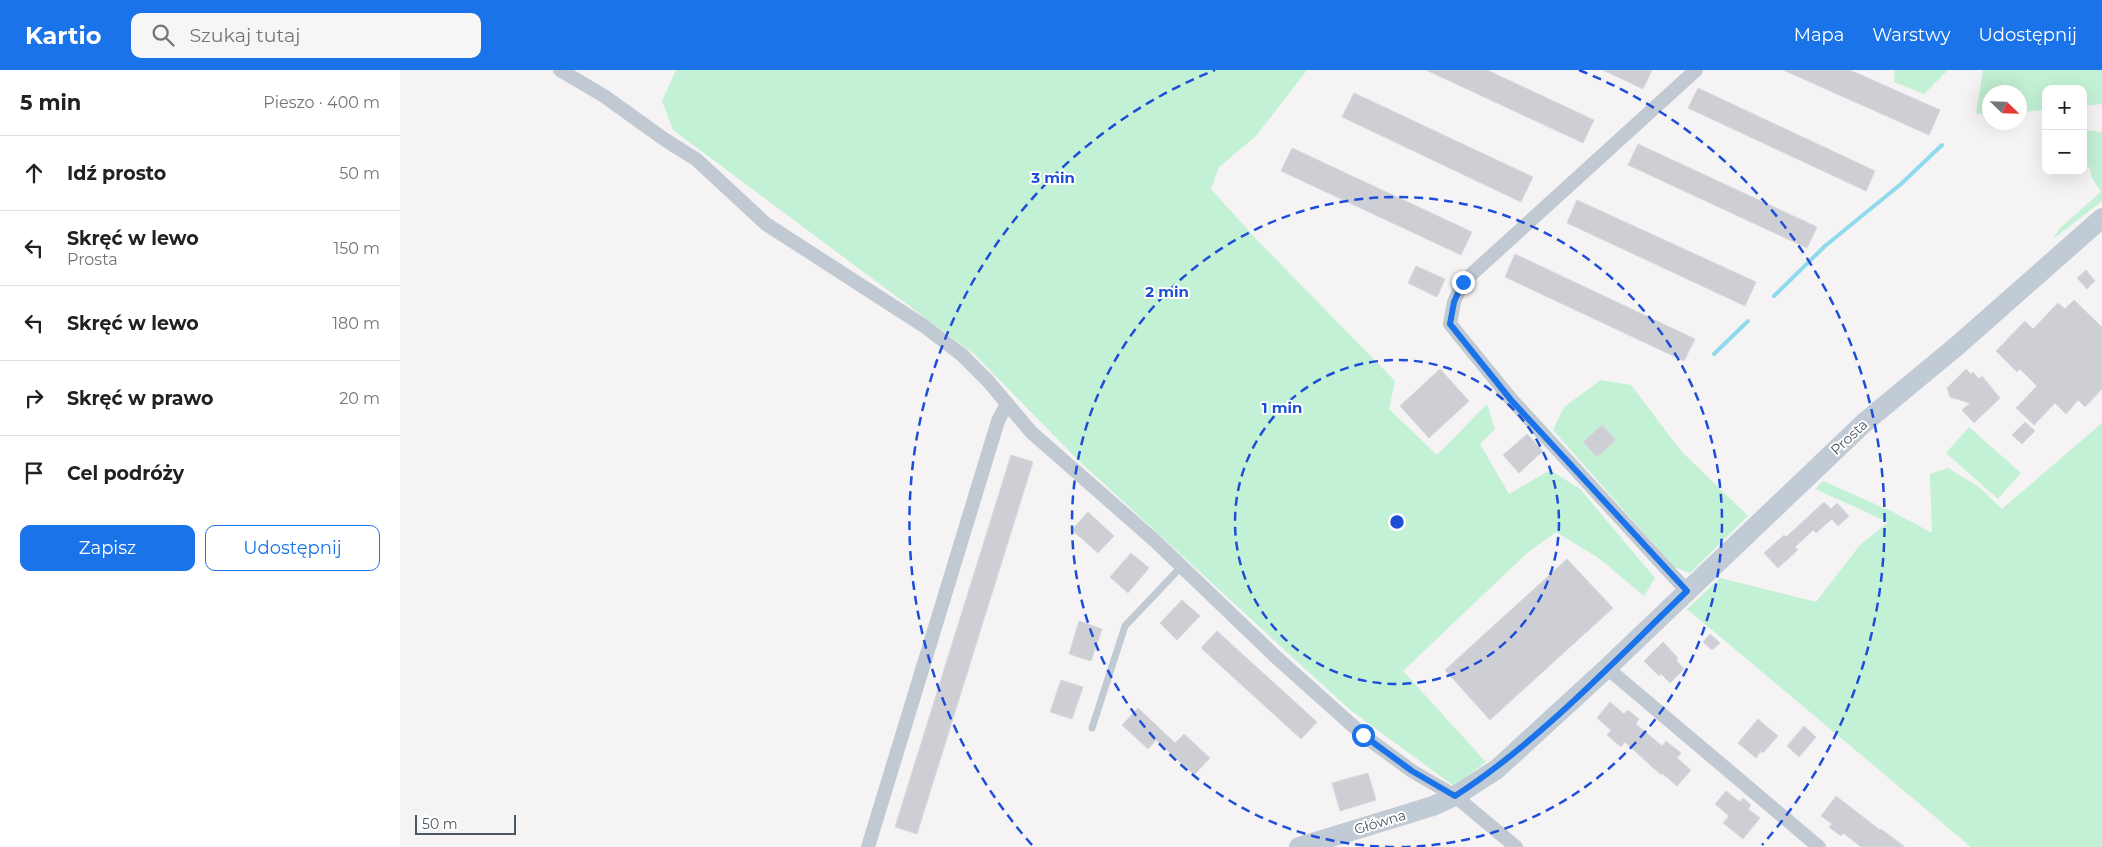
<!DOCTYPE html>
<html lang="pl">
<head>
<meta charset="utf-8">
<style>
  :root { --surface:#fff; --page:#f6f6f6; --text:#202124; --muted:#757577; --line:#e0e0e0; --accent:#1a73e8 }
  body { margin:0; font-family:Montserrat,sans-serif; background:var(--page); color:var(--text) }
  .controls { position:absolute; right:15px; top:15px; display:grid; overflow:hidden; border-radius:10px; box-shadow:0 5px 20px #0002 }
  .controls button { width:45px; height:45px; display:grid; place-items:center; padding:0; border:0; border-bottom:1px solid var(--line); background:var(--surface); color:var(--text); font:25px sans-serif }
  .compass { position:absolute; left:1582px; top:15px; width:45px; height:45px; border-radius:50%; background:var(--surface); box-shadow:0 5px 20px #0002; rotate:113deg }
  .scale { position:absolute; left:15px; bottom:12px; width:101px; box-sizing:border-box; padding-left:5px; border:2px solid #4a5661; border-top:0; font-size:14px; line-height:18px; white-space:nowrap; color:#4a5661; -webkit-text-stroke:4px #fff; paint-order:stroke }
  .stop { position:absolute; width:15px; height:15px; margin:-11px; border:4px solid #1a73e8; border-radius:50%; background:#fff }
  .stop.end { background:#1a73e8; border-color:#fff; box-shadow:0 1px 5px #0008 }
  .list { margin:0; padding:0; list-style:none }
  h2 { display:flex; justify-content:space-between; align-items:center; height:65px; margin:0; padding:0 20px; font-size:21px }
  h2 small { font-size:16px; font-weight:400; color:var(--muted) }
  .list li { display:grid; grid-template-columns:32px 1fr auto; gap:15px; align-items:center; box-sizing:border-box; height:75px; padding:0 20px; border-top:1px solid var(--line) }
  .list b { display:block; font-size:19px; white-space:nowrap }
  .list p { margin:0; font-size:16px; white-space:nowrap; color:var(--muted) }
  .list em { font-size:16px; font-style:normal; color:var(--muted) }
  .actions { display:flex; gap:10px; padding:15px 20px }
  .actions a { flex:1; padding:11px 0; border:1px solid var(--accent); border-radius:10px; text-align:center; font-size:18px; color:var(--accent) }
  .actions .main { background:var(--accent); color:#fff }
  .icon { flex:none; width:28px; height:28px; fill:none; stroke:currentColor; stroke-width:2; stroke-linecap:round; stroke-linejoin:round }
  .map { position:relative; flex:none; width:1702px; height:777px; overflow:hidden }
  header { display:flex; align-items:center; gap:30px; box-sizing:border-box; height:70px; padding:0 25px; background:var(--accent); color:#fff }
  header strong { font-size:24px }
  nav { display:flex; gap:28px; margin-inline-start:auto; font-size:18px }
  .search { width:350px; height:45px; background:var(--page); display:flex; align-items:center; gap:12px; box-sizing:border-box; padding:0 18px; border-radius:10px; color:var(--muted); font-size:19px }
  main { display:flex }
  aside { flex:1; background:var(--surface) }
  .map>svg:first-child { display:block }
  .green { fill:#c3f1d5 }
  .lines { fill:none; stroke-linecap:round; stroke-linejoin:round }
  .stream { stroke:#90daee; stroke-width:4 }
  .building { fill:#cdcfd5; stroke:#d7d9de }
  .lane { stroke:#c1cad2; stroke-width:7 }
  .street { stroke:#c1cad2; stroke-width:14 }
  .secondary { stroke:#c1cbd6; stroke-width:20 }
  .route { stroke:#1a73e8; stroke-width:6 }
  .ring { fill:none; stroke:#1d4ed8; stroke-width:2.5; stroke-dasharray:9 6 }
  .labels { text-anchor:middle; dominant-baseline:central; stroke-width:4; stroke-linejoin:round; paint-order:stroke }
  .street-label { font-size:14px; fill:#4a5661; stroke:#fff }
  .centre { fill:#1d4ed8; stroke:#fff; stroke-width:2.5 }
  .ring-label { font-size:15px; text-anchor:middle; font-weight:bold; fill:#1d4ed8; stroke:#fff; stroke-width:4; stroke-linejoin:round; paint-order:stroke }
</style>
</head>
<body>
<header>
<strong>Kartio</strong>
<div class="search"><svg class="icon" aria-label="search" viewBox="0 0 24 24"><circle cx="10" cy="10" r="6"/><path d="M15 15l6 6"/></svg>Szukaj tutaj</div>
<nav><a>Mapa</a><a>Warstwy</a><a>Udostępnij</a></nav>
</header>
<main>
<aside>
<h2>5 min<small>Pieszo · 400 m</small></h2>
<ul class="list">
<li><svg class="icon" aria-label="ahead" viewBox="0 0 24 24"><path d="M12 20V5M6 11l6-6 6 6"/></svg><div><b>Idź prosto</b></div><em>50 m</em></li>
<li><svg class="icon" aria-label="left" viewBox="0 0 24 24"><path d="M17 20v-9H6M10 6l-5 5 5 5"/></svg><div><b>Skręć w lewo</b><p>Prosta</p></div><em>150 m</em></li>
<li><svg class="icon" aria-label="left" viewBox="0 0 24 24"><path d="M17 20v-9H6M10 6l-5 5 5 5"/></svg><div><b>Skręć w lewo</b></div><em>180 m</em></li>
<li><svg class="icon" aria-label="right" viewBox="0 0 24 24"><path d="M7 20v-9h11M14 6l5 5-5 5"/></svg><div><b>Skręć w prawo</b></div><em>20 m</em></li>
<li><svg class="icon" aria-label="arrive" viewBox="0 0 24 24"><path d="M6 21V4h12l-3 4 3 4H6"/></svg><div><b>Cel podróży</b></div></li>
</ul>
<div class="actions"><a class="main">Zapisz</a><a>Udostępnij</a></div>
</aside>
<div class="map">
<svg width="1702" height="777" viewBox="0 0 1702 777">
  <rect width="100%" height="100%" fill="#f5f3f3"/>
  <!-- green -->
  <g class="green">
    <path d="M276,0H907L856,66L819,97L811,119L858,171L995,311L989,339L1037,385L1087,334L1095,359L1080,374L1109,424L1150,400L1180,419L1255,508L1244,526L1200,489L1156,462L1127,483L1003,601L1086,692L1054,716L949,639L677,389L575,285L273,60L262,31Z"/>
    <path d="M1495,0H1548L1524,24L1494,12Z"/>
    <path d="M1583,0H1702V34L1683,36V19H1646V40L1620,42V22H1590L1589,43L1576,44Z"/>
    <path d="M1683,60L1702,62V131L1653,169L1659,159L1701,122L1692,108L1690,98L1683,93Z"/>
    <path d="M1201,310L1231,315L1281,381L1348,446L1290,503L1274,497L1153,360L1164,337Z"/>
    <path d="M1702,353V777H1571L1287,539L1320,508L1416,532L1460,475L1488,452L1415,419L1423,411L1493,442L1532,463L1530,404L1548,398L1579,417L1602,439Z"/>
    <path d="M1569,357L1621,403L1598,429L1546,383Z"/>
  </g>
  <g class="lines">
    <!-- stream -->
    <g class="stream">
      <path d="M1374,226L1425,176L1501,114L1542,75"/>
      <path d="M1314,284L1348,251"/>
    </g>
  </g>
  <!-- building -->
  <g class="building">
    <path d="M1026,0H1087L1194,50L1183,73Z"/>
    <path d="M1203,0H1252L1243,19Z"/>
    <path d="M1383,0H1450L1540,40L1529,65Z"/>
    <path d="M1298,18L1475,101L1466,121L1288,38Z"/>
    <path d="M954,23L1133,107L1121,132L942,47Z"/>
    <path d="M1238,74L1417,157L1407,178L1228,95Z"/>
    <path d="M892,78L1072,162L1061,185L881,101Z"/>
    <path d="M1177,130L1356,212L1345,236L1167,153Z"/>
    <path d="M1115,184L1295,269L1284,291L1105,207Z"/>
    <path d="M1016,196L1045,209L1037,227L1008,213Z"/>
    <path d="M1686,200L1695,211L1687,219L1677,208Z"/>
    <path d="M1674,230L1702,257V319L1685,337L1678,330L1666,344L1655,333L1634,355L1616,338L1637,316L1620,299L1617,302L1596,281L1625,251L1633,259L1658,233L1665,239Z"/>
    <path d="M1040,299L1069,331L1029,368L1000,336Z"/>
    <path d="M1566,299L1571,304L1573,302L1579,309L1582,306L1600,328L1574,353L1562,340L1570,333L1550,327L1547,318Z"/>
    <path d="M1625,352L1635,361L1622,374L1612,365Z"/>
    <path d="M1202,355L1216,370L1197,387L1183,372Z"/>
    <path d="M1127,364L1143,381L1119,403L1103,385Z"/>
    <path d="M611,385L633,392L517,764L495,757Z"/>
    <path d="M1424,432L1431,439L1437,433L1449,446L1438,456L1432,449L1416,463L1413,460L1395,477L1398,480L1378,498L1364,483L1384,465L1386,467Z"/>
    <path d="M688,442L714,466L698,483L672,460Z"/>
    <path d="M731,483L749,498L728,523L710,507Z"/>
    <path d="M1167,489L1213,538L1090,650L1045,600Z"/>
    <path d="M782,530L800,546L777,570L760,553Z"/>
    <path d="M679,551L702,559L691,591L669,584Z"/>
    <path d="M817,561L917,652L901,669L801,578Z"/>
    <path d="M1310,564L1320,573L1312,580L1303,572Z"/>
    <path d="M1263,572L1278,588L1276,590L1284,599L1270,613L1261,604L1259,606L1244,591Z"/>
    <path d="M661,610L683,617L672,649L650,642Z"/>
    <path d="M1210,632L1224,644L1228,640L1239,649L1236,654L1262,676L1266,671L1281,683L1277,688L1291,700L1277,716L1262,703L1261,705L1225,672L1221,677L1207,665L1211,660L1197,648Z"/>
    <path d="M738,638L775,673L784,664L810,688L794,705L756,670L748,679L722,655Z"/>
    <path d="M1358,649L1378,666L1363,683L1361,681L1356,688L1338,673Z"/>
    <path d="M1404,656L1416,667L1399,687L1387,676Z"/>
    <path d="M968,703L976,730L940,741L932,713Z"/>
    <path d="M1326,721L1340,732L1343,728L1351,735L1348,739L1360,748L1343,769L1323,753L1329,746L1315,734Z"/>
    <path d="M1436,726L1480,760L1481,759L1505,777H1461L1443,763L1441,766L1429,757L1432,754L1421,746Z"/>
  </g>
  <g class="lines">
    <!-- lane -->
    <path class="lane" d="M692,658L725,556L781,497"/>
    <!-- street -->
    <g class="street">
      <path d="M160,0L204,26L264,69L297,90L366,154L524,256L562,285L588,311L631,362L754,470L877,588L963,665L1012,701L1055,726L1116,777"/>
      <path d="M1287,521L1111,329L1050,254L1054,232L1063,212L1296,0"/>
      <path d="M1207,598L1419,777"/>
      <path d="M468,777L598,351L607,334"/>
    </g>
    <!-- secondary -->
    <path class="secondary" d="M899,777L1033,736L1055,726L1097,699L1207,598L1465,352L1558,275L1702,148"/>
  </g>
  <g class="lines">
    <!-- route -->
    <path class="route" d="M963,665L1012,701L1055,726C1139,672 1214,591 1287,521L1111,330L1050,254L1054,232L1063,212"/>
  </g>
  <!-- distance rings -->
  <g class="ring">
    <circle cx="997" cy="452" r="162"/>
    <path d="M994 777A325 325 0 1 1 1000 777"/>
    <path d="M632 775A487 487 0 0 1 815 0M1179 0A487 487 0 0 1 1362 775"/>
  </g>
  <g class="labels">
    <!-- street labels -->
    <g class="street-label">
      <text transform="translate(1449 367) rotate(-43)">Prosta</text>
      <text transform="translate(980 752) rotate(-17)">Główna</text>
    </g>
  </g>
  <circle cx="997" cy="452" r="8" class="centre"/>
  <g class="ring-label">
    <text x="653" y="113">3 min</text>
    <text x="767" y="227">2 min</text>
    <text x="882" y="343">1 min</text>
  </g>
</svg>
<div class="controls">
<button>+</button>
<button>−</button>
</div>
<svg class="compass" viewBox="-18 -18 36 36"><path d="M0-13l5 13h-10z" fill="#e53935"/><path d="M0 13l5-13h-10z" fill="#757577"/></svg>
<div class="scale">50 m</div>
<div class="stop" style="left:963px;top:665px"></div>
<div class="stop end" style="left:1063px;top:212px"></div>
</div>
</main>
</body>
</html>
